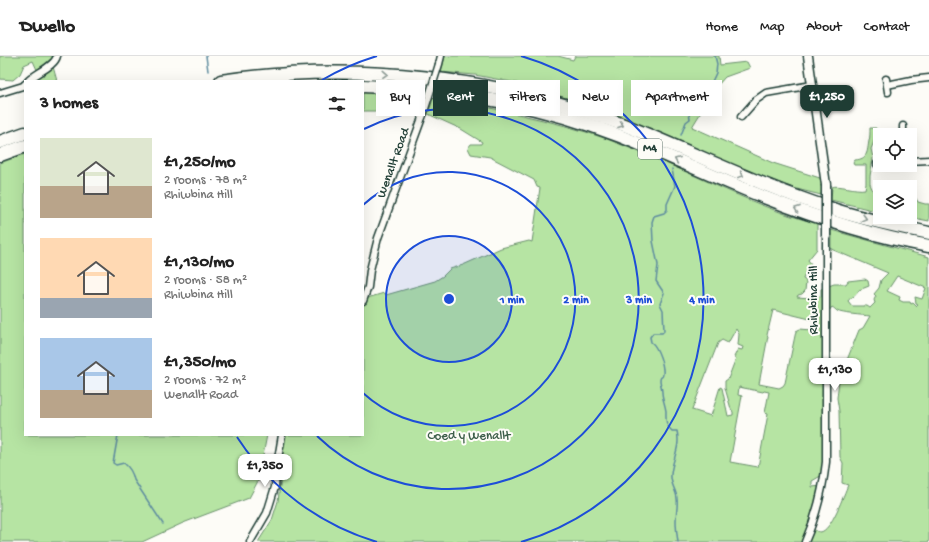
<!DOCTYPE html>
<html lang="en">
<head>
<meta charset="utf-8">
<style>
  :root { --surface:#fff; --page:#f2f2f2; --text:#222; --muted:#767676; --line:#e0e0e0; --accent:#1f3d34 }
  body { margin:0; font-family:"Gochi Hand",sans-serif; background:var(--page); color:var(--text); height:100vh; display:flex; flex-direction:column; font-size:15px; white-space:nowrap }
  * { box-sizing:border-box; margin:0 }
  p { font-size:13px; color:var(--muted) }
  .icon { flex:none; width:22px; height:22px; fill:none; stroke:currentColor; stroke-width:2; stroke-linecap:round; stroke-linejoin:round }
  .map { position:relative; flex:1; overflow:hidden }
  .sheet { position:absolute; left:24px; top:24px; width:340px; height:356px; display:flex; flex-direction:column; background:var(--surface); border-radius:0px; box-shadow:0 4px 16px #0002 }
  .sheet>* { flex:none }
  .banner { position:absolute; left:376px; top:24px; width:380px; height:36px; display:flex; gap:8px }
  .fabs { position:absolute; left:873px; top:72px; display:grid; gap:8px }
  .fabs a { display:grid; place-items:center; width:44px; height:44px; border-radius:0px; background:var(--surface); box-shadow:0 4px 16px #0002; font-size:20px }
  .price { position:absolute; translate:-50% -34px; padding:0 9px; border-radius:8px; background:#fff; color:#222; font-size:13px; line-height:26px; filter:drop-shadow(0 1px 2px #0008) }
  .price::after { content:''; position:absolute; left:50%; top:24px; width:12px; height:9px; margin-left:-6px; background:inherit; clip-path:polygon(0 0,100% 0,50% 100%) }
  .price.selected { background:var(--accent); color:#fff }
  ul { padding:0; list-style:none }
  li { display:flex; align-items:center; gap:12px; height:100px; padding:0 16px }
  li span { display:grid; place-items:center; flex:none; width:112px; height:80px; border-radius:0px; color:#555 }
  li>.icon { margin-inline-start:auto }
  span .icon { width:48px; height:48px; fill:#fffc; stroke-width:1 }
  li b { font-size:17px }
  h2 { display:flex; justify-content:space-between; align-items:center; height:48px; padding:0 16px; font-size:17px }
  .tag { padding:0 14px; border-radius:0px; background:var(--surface); box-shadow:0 4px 16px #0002; font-size:14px; line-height:36px }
  .tag.selected { background:var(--accent); color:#fff }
  header { display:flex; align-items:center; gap:24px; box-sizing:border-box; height:56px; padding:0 20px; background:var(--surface); border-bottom:1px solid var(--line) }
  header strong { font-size:19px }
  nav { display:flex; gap:22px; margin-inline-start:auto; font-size:14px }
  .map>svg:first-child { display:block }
  .green { fill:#b6e4a3; stroke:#6a906c; fill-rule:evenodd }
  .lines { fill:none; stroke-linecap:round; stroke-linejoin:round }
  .stream { stroke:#5e8c9f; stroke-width:1.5 }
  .minor-casing { stroke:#1f3d34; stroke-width:9 }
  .tertiary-casing { stroke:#1f3d34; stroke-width:11 }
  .motorway-casing { stroke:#1f3d34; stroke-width:15 }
  .minor { stroke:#fdfcf7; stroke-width:6 }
  .tertiary { stroke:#fdfcf7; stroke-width:8 }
  .motorway { stroke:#fdfcf7; stroke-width:12 }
  .minor-bridge-casing { stroke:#1f3d34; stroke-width:9; stroke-linecap:butt }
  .tertiary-bridge-casing { stroke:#1f3d34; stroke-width:11; stroke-linecap:butt }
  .minor-bridge { stroke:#fdfcf7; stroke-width:6 }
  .tertiary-bridge { stroke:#fdfcf7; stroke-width:8 }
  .oneway { stroke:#8e9c96 }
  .ring { fill:none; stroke:#1d4ed8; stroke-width:2 }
  .labels { text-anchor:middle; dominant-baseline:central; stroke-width:4; stroke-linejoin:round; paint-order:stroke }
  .shield { fill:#fdfcf7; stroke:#62766e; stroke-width:1 }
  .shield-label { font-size:12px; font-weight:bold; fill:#1f3d34 }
  .street-label { font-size:13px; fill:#1f3d34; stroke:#fdfcf7 }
  .park-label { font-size:13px; fill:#3d5e4a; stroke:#fdfcf7 }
  .centre { fill:#1d4ed8; stroke:#fdfcf7; stroke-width:2 }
  .ring-label { font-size:12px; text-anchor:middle; font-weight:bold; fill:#1d4ed8; stroke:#fdfcf7; stroke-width:4; stroke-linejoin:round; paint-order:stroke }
</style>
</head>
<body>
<header>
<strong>Dwello</strong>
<nav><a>Home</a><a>Map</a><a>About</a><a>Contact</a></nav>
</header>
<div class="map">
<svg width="929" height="486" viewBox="0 0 929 486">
  <rect width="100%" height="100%" fill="#fdfcf7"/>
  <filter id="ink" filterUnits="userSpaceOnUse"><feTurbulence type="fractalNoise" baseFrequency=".025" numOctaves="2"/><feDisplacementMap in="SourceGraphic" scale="8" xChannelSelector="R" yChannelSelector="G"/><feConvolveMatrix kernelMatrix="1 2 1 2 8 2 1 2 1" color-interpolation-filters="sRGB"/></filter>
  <g filter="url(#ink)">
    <g class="green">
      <polygon points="0,0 53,0 52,7 57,25 37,25 38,16 33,5 24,9 20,18 13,24 0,23"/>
      <polygon points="445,0 558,0 573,4 575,0 719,0 720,9 747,6 750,12 725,21 717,30 692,71 773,107 823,123 821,139 793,132 730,108 696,94 654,74 582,47 517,27 475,19 441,16"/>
      <polygon points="363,36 420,39 417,55 363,55"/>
      <path d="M434 40C492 53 551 63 607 83 643 97 678 112 713 128 747 143 781 159 817 167V193L808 204 812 209 806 215 803 223 806 225 805 235 802 238 798 239 797 241 810 242 817 239 821 241V233L834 228H846L848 225 865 223 868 225 869 230 859 234C855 242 850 241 848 245L852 250H867L870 252 875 247 874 244 876 240 874 238 879 232 881 224 888 217 831 193V174L929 201V486H258L272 464 278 445 282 414 279 396 282 379H363V245L364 243 384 237 386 239 435 225 443 220 450 213 463 209 501 192 529 185 532 186 540 132 537 131 534 124 490 101 471 98 468 92 471 88H481L482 86 461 73 428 58ZM897 220 926 232 922 243 915 241 916 247 918 248 916 250 913 247 911 248 910 246H903L899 244 900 241 887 235ZM832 251C834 252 836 254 837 255 842 258 863 259 870 260L863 272 859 274 839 324 837 342 839 355 840 401 843 407 842 427 848 429C844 438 831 476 820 476 817 476 814 473 811 472L822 430 812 431V425L824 418 829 255ZM773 254 814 264 812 274 800 273 796 275 785 327 783 330 779 332 759 328 768 280 767 279ZM736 273 739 278 738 289 743 291 742 294 738 293 734 301 736 302 728 323 725 325V332L731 353 733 356V359L728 360 722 332 720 331 711 360 692 354 718 287 722 284 728 287ZM739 331 763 336 764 335 769 336 765 357 768 358 758 411 730 406 742 340 738 339Z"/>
      <path d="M870 72H876L877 78 871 93 873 102 870 120V128L873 135 880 138V156L831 144 832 131C838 128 856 135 865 133L866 128V109H854L853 107 855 104C868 103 867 96 869 85 870 81 870 77 870 72Z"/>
      <polygon points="25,98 25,379 267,379 258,425 249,442 183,467 142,486 0,486 0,107"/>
      <polygon points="910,136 914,139 918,146 925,148 929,148 929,165 909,161 910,161"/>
    </g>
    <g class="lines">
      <g class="stream">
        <polyline points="206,0 208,15"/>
        <polyline points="681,79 686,66 690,63 688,53 690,49 695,48 699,41 704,39 709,32 716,17 717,8 715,0"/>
        <path d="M672 113 675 130 667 148V154L664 157 654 160 652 166 653 185 658 209 656 225 664 237 660 248 663 254 664 275 662 277H653L650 281 651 286C658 291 664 310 663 318 662 324 661 318 660 324 660 327 662 332 662 336 662 342 665 348 666 355 666 363 665 369 672 375H677C681 392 672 403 671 419 670 428 677 435 677 443 678 450 676 457 676 465 676 472 677 479 678 486"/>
        <path d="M118 379 113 407 116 409 124 407C130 412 133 418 134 424L163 468"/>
      </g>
      <g class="minor-casing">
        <g id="minor">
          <polyline points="439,8 441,0"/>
          <polyline points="886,23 888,36"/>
          <path d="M28 25C36 17 55 10 57 0"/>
          <polyline points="887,29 911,24 929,22"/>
          <polyline points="0,37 23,30 25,28"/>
          <polyline points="741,61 756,44 766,37 812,29"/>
          <polyline points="903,70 903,79"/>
          <polyline points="910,105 929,104"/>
          <polyline points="877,108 880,108"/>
          <polyline points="363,245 368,231 370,214 378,182 423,59"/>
          <polyline points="250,486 267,457 275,431 276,415 282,379"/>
          <path d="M805 486C816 461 823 433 826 406V180"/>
        </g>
      </g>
      <g class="tertiary-casing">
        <polyline id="tertiary" points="808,0 826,129"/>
      </g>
      <g class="motorway-casing">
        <g id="motorway">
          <path d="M221 25C354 5 498 21 624 69 692 96 758 129 829 152 861 163 896 170 929 177"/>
          <path d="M363 30C450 33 538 48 620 80 668 99 716 122 764 141 817 162 873 180 929 190"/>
          <polyline points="0,86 25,77"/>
          <polyline points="0,99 25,90"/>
        </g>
      </g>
      <use href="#minor" class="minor"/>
      <use href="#tertiary" class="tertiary"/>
      <use href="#motorway" class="motorway"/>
      <g class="minor-bridge-casing">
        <polyline id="minor-bridge" points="423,59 439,8"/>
      </g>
      <g class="tertiary-bridge-casing">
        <polyline id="tertiary-bridge" points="826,180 826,129"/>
      </g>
      <use href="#minor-bridge" class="minor-bridge"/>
      <use href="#tertiary-bridge" class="tertiary-bridge"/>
    </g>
    <defs><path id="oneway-chevron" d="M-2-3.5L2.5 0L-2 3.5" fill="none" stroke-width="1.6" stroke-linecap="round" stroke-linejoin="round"/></defs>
    <g class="oneway">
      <use href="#oneway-chevron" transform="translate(385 18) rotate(3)"/>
      <use href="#oneway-chevron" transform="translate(621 69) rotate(20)"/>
      <use href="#oneway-chevron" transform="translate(677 104) rotate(-157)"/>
      <use href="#oneway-chevron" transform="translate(741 119) rotate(23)"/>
      <use href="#oneway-chevron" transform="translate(797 153) rotate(-160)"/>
      <use href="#oneway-chevron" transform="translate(864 162) rotate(15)"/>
    </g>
  </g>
  <circle cx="449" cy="243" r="63" fill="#1d4ed8" fill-opacity=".12"/>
  <g class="ring">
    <circle cx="449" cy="243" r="63"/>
    <path d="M363 149A127 127 0 1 1 363 337"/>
    <path d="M364 73A190 190 0 1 1 317 380"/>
    <path d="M377 486A253 253 0 0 1 237 381M322 24A253 253 0 0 1 377 0M521 0A253 253 0 0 1 521 486"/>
  </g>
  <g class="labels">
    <rect class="shield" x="638" y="83" width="24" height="20" rx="3"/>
    <g class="shield-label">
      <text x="650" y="93">M4</text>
    </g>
    <g class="street-label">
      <text transform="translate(394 107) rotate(-70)">Wenallt Road</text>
      <text transform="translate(814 244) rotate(-90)">Rhiwbina Hill</text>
    </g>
    <g class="park-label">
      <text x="469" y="380">Coed y Wenallt</text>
    </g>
  </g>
  <circle cx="449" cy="243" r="6" class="centre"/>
  <g class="ring-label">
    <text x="512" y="247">1 min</text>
    <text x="576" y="247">2 min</text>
    <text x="639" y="247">3 min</text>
    <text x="702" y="247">4 min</text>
  </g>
</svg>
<div class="fabs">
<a><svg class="icon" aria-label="locate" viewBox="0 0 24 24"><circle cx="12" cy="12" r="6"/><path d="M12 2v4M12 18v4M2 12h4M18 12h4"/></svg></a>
<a><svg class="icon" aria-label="layers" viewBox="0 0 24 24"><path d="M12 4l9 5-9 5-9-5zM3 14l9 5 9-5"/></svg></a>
</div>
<b class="price selected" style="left:827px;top:63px">£1,250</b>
<b class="price" style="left:835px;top:336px">£1,130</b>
<b class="price" style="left:265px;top:432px">£1,350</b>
<div class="banner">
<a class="tag">Buy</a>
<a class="tag selected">Rent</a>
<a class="tag">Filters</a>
<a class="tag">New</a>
<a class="tag">Apartment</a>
</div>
<section class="sheet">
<h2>3 homes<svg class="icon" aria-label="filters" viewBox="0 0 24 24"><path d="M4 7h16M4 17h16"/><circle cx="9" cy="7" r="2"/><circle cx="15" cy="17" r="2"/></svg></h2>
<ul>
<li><span style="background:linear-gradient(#dfe7d0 60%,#b9a48a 0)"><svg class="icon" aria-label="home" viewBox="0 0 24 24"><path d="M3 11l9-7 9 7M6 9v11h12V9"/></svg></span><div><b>£1,250/mo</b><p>2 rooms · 78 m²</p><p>Rhiwbina Hill</p></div></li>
<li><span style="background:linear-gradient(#ffd9b3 75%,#9aa5b1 0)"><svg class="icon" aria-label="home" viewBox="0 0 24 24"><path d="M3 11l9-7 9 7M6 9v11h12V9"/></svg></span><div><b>£1,130/mo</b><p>2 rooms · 58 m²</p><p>Rhiwbina Hill</p></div></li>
<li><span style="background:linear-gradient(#a9c7e8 65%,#b9a48a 0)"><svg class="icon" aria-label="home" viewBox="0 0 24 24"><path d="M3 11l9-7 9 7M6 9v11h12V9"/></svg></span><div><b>£1,350/mo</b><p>2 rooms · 72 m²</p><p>Wenallt Road</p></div></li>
</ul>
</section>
</div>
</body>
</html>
